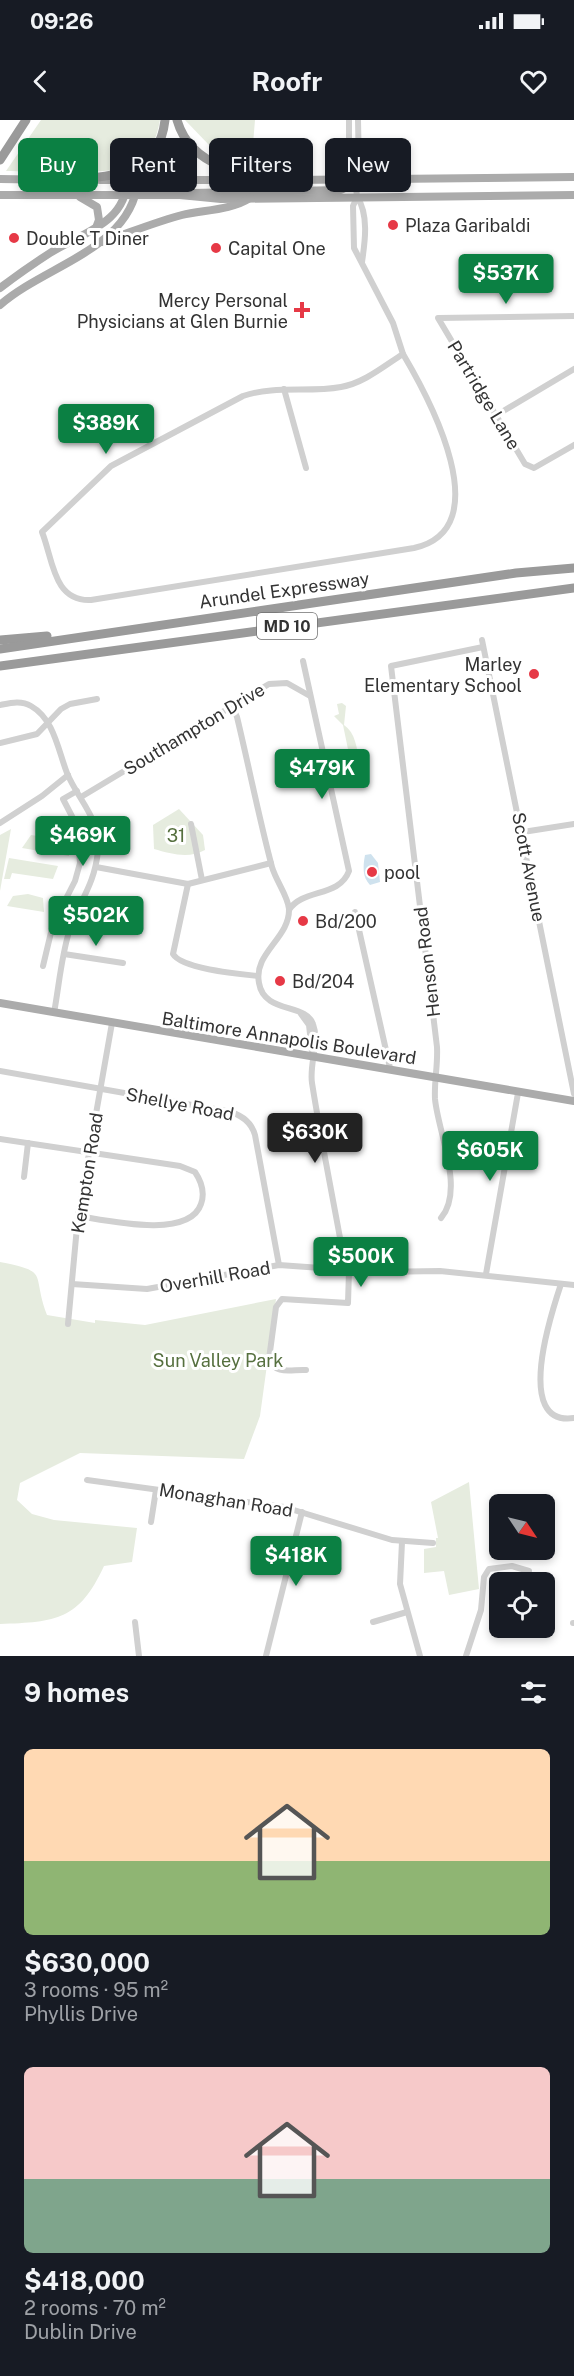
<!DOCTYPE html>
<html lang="en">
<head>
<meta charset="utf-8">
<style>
  :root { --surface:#171b24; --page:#20242c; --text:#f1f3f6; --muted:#9ea1a6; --accent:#0b8043 }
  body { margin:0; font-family:"Public Sans",sans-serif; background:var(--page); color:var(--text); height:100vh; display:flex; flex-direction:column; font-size:22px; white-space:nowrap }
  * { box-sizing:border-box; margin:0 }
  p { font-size:20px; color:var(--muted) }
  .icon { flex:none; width:33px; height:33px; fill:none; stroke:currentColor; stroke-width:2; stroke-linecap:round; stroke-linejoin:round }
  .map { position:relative; height:1536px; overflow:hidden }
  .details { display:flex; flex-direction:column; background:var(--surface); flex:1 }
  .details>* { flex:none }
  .hud { position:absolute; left:18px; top:18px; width:538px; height:54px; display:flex; gap:12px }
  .needle { width:39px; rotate:125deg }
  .fabs { position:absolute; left:489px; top:1374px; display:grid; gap:12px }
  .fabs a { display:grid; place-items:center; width:66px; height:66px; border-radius:9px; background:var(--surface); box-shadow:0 3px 9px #0003; font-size:30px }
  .price { position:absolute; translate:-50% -51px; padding:0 14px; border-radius:6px; background:var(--accent); color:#fff; font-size:20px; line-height:39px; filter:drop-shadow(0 2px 3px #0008) }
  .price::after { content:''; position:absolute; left:50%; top:36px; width:18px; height:14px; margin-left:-9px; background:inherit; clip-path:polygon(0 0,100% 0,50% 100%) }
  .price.selected { background:#222; color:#fff }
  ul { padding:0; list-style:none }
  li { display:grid; align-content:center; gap:12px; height:318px; padding:0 24px }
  li span { display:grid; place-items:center; height:186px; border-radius:9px; color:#555 }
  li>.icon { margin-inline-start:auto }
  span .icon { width:108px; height:108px; fill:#fffc; stroke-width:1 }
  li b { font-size:26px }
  h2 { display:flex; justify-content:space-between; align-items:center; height:72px; padding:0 24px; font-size:26px }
  .tag { padding:0 21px; border-radius:9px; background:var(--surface); box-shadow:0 3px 9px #0003; font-size:21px; line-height:54px }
  .tag.selected { background:var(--accent); color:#fff }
  .status { display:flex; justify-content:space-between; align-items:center; height:42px; padding:0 30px; background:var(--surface); direction:ltr }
  .status svg { height:16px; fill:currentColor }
  header { display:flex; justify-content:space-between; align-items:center; height:78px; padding:0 24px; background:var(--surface); font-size:27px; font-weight:700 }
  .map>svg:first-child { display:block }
  .green { fill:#e6ecdf }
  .water { fill:#cfe2ee }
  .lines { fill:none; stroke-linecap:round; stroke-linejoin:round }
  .minor { stroke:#d0d0d0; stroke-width:6 }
  .major { stroke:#ababab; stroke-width:8 }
  .highway { stroke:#9a9a9a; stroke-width:9 }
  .poi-dot { fill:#e63946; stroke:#fff; stroke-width:2 }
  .labels { text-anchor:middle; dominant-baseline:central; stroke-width:6; stroke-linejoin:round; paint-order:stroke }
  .shield { fill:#fff; stroke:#707070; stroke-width:1.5 }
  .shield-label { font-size:16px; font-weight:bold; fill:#333 }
  .poi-label { font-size:18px; fill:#333; stroke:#fff; text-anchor:start }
  .street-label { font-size:18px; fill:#333; stroke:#fff }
  .park-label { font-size:18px; fill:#56703f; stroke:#fff }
</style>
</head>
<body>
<div class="status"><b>09:26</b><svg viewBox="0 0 49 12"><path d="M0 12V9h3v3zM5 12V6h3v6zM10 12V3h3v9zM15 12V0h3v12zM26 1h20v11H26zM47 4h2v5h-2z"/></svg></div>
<header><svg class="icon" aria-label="back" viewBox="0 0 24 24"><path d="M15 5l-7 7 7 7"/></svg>Roofr<svg class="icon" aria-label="heart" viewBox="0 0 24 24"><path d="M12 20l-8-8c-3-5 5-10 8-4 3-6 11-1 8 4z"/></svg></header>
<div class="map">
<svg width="574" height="1536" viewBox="0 0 574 1536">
  <rect width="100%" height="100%" fill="#fff"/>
  <g class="green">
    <path d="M41 0H160C157 17 151 33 136 43 115 57 33 51 6 51Z"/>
    <polygon points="185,0 255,0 253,24 242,29 235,42 210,26"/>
    <path d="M342 583 346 586 344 605C359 615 359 642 359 659L355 663 343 605 334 596 339 594 337 584Z"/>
    <path d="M179 689 203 715 205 730C189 739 171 734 154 729L153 705Z"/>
    <polygon points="65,704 70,725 69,736 22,728 31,715 44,717"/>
    <polygon points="11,709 0,771 0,715"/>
    <polygon points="9,738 58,746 53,759 12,753 10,759 4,759"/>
    <polygon points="28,774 43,778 44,792 7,786 13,776"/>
    <path d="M0 1142C51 1152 31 1153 47 1195L95 1203V1200L145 1205 276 1179 260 1296 244 1339 80 1333 20 1363 17 1380 32 1394 54 1400 137 1408 132 1442 104 1446C79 1500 57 1502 0 1504Z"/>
    <polygon points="469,1362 479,1469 449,1475 444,1451 424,1453 424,1429 436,1427 436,1418 438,1418 431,1382"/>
  </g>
  <path class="water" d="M371 734 378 743 380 762 370 765C362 757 363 746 365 735Z"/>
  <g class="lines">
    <g class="minor">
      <polyline points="349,0 349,50 355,57"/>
      <polyline points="358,0 359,50 355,57 357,77 353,86 354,128 393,203 403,234"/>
      <path d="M357 77C369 94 365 122 362 142"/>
      <polyline points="574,196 438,198 525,344 534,348 574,325"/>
      <path d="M403 234C429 278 500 409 414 428L91 480C53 482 53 439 42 412L111 346 243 276C275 265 309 273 341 267 364 263 384 246 403 234Z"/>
      <polyline points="284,269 306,348"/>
      <polyline points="495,296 574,249"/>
      <polyline points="482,520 574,974"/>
      <path d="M0 585C10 583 21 580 31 586 54 599 58 630 67 653 78 680 101 699 98 731 94 768 78 782 69 812 61 838 59 866 54 893"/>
      <path d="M232 586 237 597C249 647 259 698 272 747 276 761 288 776 289 789 290 818 253 833 259 863 264 894 306 883 313 904 320 922 309 944 312 963 322 1026 335 1088 346 1151"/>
      <polyline points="0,623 37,614 61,589 70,584 97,579"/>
      <polyline points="81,677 269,564 287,563 310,576"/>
      <polyline points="0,703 42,676 68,655"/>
      <polyline points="191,704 202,760"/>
      <polyline points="523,712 574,704"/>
      <polyline points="96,747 188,764 271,743"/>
      <path d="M188 764 173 834C182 849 239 854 258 856"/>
      <polyline points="62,785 78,793"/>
      <path d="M289 790C303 768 339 778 349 751L303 541"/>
      <polyline points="355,792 390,948"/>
      <polyline points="64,834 123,843"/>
      <polyline points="43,846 53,804 75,761 80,743 77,706 63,679 77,671"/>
      <polyline points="301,894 309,905 312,932"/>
      <path d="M0 951 226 991C240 994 251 1001 255 1015L279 1145"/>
      <path d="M0 1019 180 1046 195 1052C201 1061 205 1073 201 1084 189 1120 105 1100 78 1096"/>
      <polyline points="24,1057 28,1023"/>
      <path d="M441 1098C465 1070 438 1012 435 979 434 962 438 945 437 927L391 546 483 527"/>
      <polyline points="486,1154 518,973"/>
      <polyline points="72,1164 147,1169 279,1145 377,1152 440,1151 574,1165"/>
      <path d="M561 1164C552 1191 513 1307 574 1298"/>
      <polyline points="68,1204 78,1096 112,903"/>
      <path d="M306 1250C292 1249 276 1256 269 1239L276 1187 282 1179 348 1183 349 1151"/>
      <polyline points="87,1360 284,1387 392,1420 433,1423"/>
      <polyline points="151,1402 156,1370"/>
      <polyline points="402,1422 400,1464 420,1536"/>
      <polyline points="135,1502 139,1536"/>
      <polyline points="373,1502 407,1492"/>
      <polyline points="573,1503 574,1503"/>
      <polyline points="266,1536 302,1392"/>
      <polyline points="466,1536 481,1490 484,1457 489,1449 512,1446 529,1451"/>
    </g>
    <g class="major">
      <polyline points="0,59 61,60"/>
      <polyline points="100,60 271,60"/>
      <polyline points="292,60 574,57"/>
      <polyline points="191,73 341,70 347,67 355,57"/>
      <polyline points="0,75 180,75 221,79 574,75"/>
      <polyline points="80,77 97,87 99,100 96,108"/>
      <path d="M102 122C129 113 155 102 182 95 203 90 232 90 250 78"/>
      <path d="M0 168C16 156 33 144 50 133 81 113 126 104 127 60"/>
      <path d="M0 185C45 145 132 129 138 60"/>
      <polyline points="0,883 574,981"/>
    </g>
    <g class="highway">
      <path d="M177 0C192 52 251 55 296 60"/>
      <polyline points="0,40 26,0"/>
      <path d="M57 60C104 56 158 61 165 0"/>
      <polyline points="0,520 47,516"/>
      <polyline points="0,529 516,453 574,448"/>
      <polyline points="0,546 574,468"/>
    </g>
  </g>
  <g class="poi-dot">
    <circle cx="393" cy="105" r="6"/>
    <circle cx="14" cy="118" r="6"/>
    <circle cx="216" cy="128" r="6"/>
    <path d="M299 181h6v6h6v6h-6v6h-6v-6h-6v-6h6z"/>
    <circle cx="534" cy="554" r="6"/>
    <circle cx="372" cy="752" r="6"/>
    <circle cx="303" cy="801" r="6"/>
    <circle cx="280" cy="861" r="6"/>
  </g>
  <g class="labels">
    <rect class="shield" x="257" y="493" width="60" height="26" rx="4.5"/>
    <g class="shield-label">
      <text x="287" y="506">MD 10</text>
    </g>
    <g class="poi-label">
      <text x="405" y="105">Plaza Garibaldi</text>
      <text x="26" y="118">Double T Diner</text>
      <text x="228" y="128">Capital One</text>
      <text x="288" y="180" text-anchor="end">Mercy Personal<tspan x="288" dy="21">Physicians at Glen Burnie</tspan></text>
      <text x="522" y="544" text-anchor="end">Marley<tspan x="522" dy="21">Elementary School</tspan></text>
      <text x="384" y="752">pool</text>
      <text x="315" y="801">Bd/200</text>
      <text x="292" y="861">Bd/204</text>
    </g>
    <g class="street-label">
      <text transform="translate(484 275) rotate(59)">Partridge Lane</text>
      <text transform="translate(284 470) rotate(-8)">Arundel Expressway</text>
      <text transform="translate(194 609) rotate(-31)">Southampton Drive</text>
      <text transform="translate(529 747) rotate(79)">Scott Avenue</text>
      <text transform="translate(427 842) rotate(-97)">Henson Road</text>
      <text transform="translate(289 918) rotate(9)">Baltimore Annapolis Boulevard</text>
      <text transform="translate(180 984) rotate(11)">Shellye Road</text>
      <text transform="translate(87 1053) rotate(-81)">Kempton Road</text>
      <text transform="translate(215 1157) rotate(-10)">Overhill Road</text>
      <text transform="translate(226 1380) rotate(9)">Monaghan Road</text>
    </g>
    <g class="park-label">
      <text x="176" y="715">31</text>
      <text x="218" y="1240">Sun Valley Park</text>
    </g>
  </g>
</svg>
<div class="fabs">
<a><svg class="needle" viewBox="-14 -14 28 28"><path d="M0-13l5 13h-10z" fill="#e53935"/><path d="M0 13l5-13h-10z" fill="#9ea1a6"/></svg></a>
<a><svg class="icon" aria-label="locate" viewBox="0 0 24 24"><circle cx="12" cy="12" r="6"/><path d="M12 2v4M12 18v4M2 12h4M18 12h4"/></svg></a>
</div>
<b class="price" style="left:506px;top:185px">$537K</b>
<b class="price" style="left:106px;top:335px">$389K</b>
<b class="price" style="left:322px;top:680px">$479K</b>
<b class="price" style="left:83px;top:747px">$469K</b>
<b class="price" style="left:96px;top:827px">$502K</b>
<b class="price selected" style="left:315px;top:1044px">$630K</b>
<b class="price" style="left:490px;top:1062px">$605K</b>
<b class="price" style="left:361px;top:1168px">$500K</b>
<b class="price" style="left:296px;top:1467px">$418K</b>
<div class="hud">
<a class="tag selected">Buy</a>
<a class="tag">Rent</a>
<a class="tag">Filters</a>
<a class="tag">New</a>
</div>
</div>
<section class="details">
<h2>9 homes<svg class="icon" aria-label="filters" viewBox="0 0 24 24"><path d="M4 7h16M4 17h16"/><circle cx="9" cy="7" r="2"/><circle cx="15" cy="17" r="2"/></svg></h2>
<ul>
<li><span style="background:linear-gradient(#ffd9b3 60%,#8fb573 0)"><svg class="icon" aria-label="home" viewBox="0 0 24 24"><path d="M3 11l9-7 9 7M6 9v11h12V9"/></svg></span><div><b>$630,000</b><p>3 rooms · 95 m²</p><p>Phyllis Drive</p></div></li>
<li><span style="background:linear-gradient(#f6c9c9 60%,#7fa58c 0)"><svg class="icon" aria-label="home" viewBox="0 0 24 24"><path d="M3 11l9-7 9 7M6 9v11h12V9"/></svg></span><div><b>$418,000</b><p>2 rooms · 70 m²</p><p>Dublin Drive</p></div></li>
</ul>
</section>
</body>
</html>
